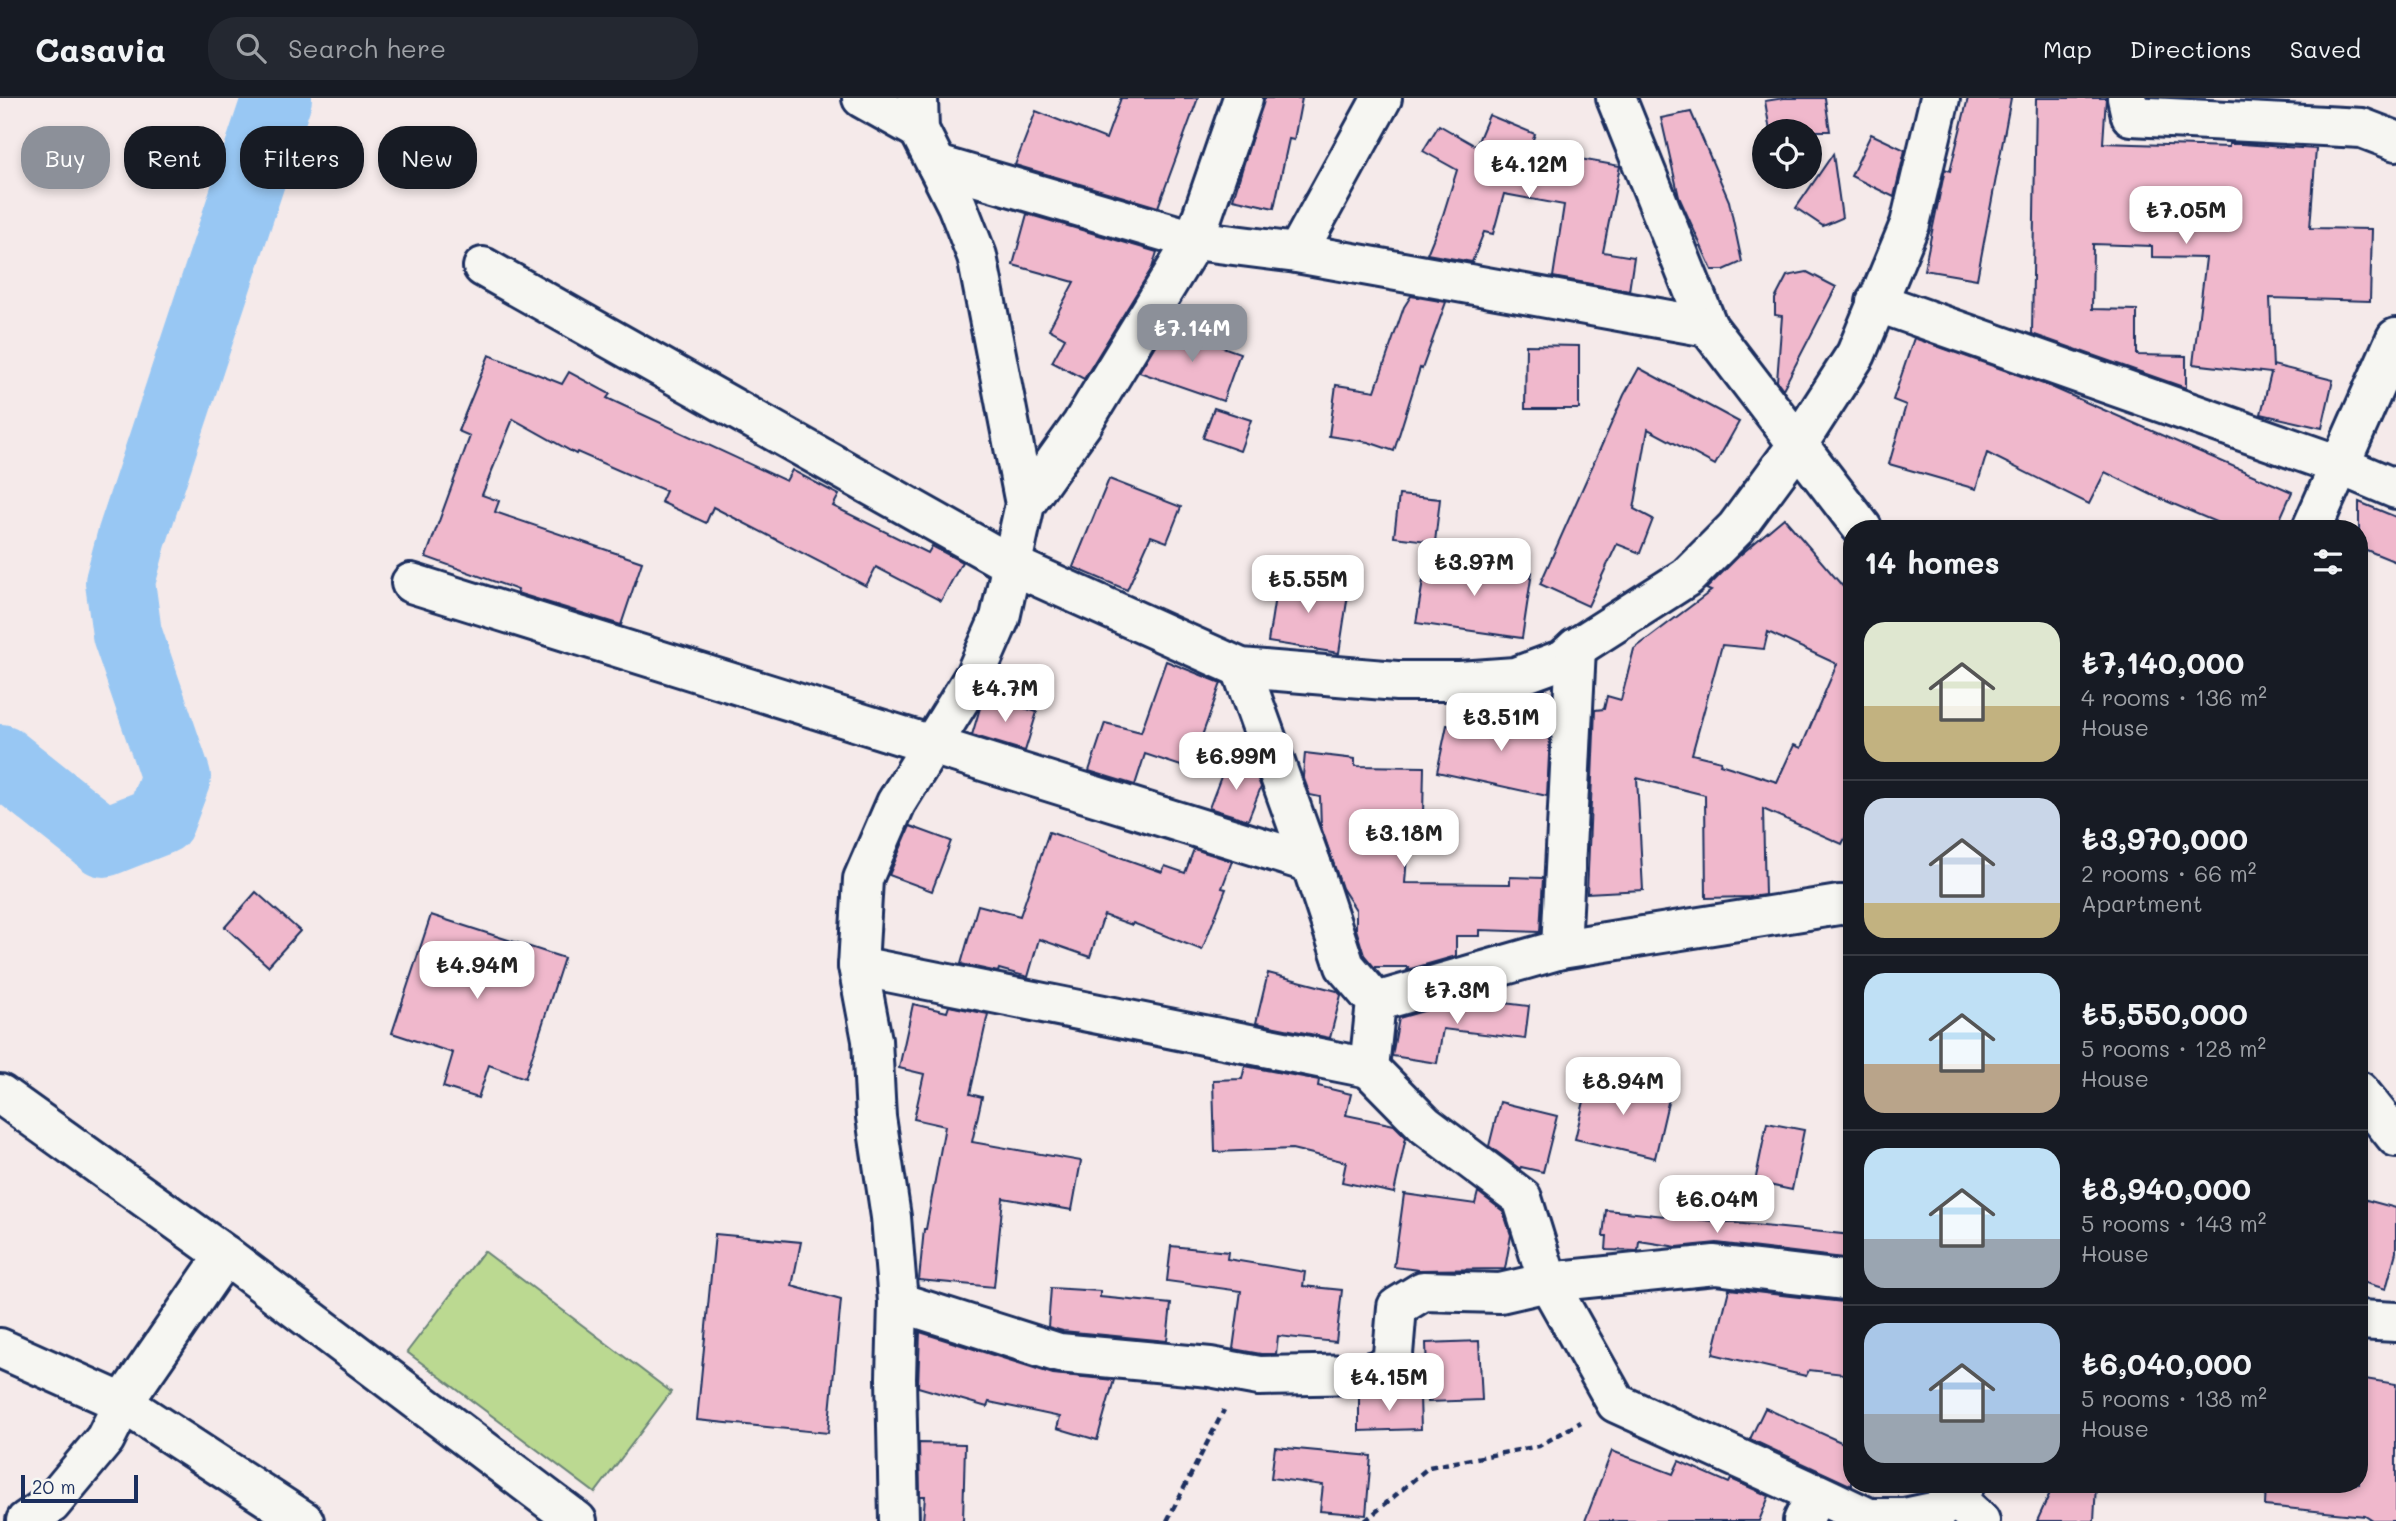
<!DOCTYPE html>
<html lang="en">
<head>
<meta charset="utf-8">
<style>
  :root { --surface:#171b24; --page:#242831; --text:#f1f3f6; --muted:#9ea1a6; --line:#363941; --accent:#8c9099 }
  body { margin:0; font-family:Mali,sans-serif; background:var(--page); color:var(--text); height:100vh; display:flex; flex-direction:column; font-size:26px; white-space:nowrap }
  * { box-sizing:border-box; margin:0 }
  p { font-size:23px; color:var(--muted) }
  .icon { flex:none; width:38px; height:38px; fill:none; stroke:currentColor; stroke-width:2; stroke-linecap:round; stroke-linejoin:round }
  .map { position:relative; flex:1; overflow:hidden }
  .drawer { position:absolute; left:1843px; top:422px; width:525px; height:973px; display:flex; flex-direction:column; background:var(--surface); border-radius:28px; box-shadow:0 4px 10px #0003 }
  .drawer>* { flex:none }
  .guide { position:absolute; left:21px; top:28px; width:665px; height:63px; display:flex; gap:14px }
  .buttons { position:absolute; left:1752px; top:21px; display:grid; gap:14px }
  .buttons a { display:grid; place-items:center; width:70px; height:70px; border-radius:50%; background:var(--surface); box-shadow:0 4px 10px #0003; font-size:35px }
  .scale { position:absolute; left:21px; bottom:18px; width:117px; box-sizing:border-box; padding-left:7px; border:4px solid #1b2f5e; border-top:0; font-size:19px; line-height:24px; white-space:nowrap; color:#1b2f5e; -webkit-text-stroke:5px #f6f6f2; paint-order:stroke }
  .price { position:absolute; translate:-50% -60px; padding:0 16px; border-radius:14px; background:#fff; color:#222; font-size:23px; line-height:46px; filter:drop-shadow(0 2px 4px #0008) }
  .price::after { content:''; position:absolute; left:50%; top:42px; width:21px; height:16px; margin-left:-10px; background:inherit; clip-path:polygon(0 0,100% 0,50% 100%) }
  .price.on { background:var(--accent); color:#fff }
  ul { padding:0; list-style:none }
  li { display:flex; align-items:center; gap:21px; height:175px; padding:0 21px }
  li+li { border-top:2px solid var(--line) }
  li span { display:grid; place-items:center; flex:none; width:196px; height:140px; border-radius:21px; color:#555 }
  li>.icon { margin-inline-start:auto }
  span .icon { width:84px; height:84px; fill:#fffc; stroke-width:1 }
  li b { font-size:30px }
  h2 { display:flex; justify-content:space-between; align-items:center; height:84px; padding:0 21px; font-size:30px }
  .tag { padding:0 24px; border-radius:28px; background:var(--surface); box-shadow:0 4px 10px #0003; font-size:24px; line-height:63px }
  .tag.on { background:var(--accent); color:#fff }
  header { display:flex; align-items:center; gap:42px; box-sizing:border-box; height:98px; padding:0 35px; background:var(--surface); border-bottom:2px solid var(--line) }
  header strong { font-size:33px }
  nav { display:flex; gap:38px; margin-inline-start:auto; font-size:24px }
  .search { width:490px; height:63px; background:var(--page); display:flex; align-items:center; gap:18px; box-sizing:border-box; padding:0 24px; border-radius:28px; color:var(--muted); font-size:26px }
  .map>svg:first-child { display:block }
  .pitch { fill:#bbd991; stroke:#6b8478; stroke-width:2 }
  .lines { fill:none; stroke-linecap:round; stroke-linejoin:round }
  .river { stroke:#98c7f3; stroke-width:70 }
  .building { fill:#f0b8cc; stroke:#1b2f5e; stroke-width:2; fill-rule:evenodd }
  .minor-casing { stroke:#1b2f5e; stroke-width:44 }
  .tertiary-casing { stroke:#1b2f5e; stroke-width:44 }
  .path { stroke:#1b2f5e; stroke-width:4.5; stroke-dasharray:7 5; stroke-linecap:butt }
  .minor { stroke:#f6f6f2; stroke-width:38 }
  .tertiary { stroke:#f6f6f2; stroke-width:38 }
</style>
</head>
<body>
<header>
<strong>Casavia</strong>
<div class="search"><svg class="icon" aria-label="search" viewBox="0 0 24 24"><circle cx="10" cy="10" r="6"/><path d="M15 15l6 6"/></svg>Search here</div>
<nav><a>Map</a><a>Directions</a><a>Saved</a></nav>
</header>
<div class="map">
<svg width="2396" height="1423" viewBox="0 0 2396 1423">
  <rect width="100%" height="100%" fill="#f5eaea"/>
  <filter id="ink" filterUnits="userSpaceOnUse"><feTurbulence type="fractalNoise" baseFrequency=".0143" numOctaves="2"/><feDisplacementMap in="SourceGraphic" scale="14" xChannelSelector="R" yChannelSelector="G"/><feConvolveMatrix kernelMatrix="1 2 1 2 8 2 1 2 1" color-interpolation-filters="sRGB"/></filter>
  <g filter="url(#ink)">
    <polygon class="pitch" points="484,1153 671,1294 595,1395 407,1254"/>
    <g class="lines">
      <polyline class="river" points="0,661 104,744 160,722 176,679 127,536 120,484 132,439 277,0"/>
    </g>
    <g class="building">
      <polygon points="1121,0 1198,0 1158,109 1015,67 1036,13 1106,41"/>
      <polygon points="1264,0 1302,0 1294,42 1289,41 1274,110 1233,101"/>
      <polygon points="1784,0 1825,0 1830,33 1770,33 1765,3"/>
      <polygon points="1968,0 2011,0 1977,181 1924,172 1945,71 1950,73"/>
      <polygon points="2036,0 2106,0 2103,45 2229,49 2229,46 2242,46 2316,51 2310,130 2372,131 2370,203 2270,200 2273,270 2273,267 2333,282 2322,330 2261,316 2271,275 2193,266 2206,160 2152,159 2152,148 2093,146 2092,211 2137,212 2137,257 2186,258 2186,290 2032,236"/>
      <polygon points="1691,14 1729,103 1742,164 1724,172 1712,172 1679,99 1661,20"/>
      <polygon points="1489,17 1535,36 1529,52 1620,68 1603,154 1634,159 1629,193 1553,179 1564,107 1504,96 1493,136 1484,134 1472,164 1427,156 1443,117 1457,72 1423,53 1439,27 1476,48"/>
      <polygon points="1871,36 1905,52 1894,99 1851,78"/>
      <polygon points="1833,56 1842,120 1823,128 1796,110"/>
      <polygon points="1027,116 1157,154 1152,170 1084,281 1052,264 1065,240 1049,231 1074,184 1013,167"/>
      <polygon points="1807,174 1836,189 1783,291 1777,283 1782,218 1775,217 1775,201 1787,178"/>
      <polygon points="1411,198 1446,204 1422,271 1420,270 1394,353 1368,344 1329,338 1336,287 1375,293 1404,209"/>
      <polygon points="1166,229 1240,255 1223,303 1139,274"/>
      <polygon points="1914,240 2049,288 2292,394 2276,430 2230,430 2152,397 2105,374 2089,406 1987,355 1976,391 1889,366 1906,307 1893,302"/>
      <polygon points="1526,247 1579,248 1579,311 1525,311"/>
      <polygon points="489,257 562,286 569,274 610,296 607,300 786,383 792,372 839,397 833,408 928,455 932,448 962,464 941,503 876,469 866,488 713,409 706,425 661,404 666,393 577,354 576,356 513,321 482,397 499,403 495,414 642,464 621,527 517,495 518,492 426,459 470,338 458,333"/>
      <polygon points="1639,270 1739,324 1715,367 1648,331 1634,411 1653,421 1640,455 1617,446 1588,508 1540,486 1624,297"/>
      <polygon points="1214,310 1251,322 1240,353 1203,340"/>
      <polygon points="1109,381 1181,409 1167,444 1151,438 1127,492 1073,469"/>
      <polygon points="1399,397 1440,401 1435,444 1394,439"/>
      <polygon points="2359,404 2396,419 2396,464 2359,449"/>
      <path d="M1784 420 1852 499V727L1842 746 1763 711 1765 797 1749 799 1706 800 1705 697 1637 680 1643 792 1587 795 1595 612 1604 611 1607 598 1621 602 1634 551 1711 493 1706 491 1739 458ZM1768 534 1837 566 1801 650 1794 647 1777 684 1720 666 1721 663 1692 656 1722 547 1764 551Z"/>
      <polygon points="1427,459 1532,474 1522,540 1416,525"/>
      <polygon points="1278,479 1349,490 1339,555 1268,544"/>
      <polygon points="1166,563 1221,585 1190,671 1145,656 1135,687 1089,673 1105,625 1141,634"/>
      <polygon points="987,599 1037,614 1025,653 972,637 980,610"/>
      <polygon points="1548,616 1551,616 1547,698 1437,674 1447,627 1474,632 1476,622 1538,617 1533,627"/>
      <polygon points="1305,655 1355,661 1355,668 1424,669 1423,717 1410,717 1405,785 1510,786 1510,779 1543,780 1540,834 1480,832 1480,838 1456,838 1456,858 1407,872 1408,869 1374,869 1364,857 1356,831 1356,812 1342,790 1321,729 1320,699 1310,697 1303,678"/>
      <polygon points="1227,663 1255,674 1261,689 1248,722 1209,710"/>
      <polygon points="910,728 951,743 932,793 889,777"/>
      <polygon points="1049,734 1162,774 1165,768 1185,775 1194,751 1232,763 1222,790 1226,791 1202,852 1133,825 1132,827 1104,817 1090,859 1039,841 1028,879 999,871 998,874 961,866 978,807 1020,818"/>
      <polygon points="256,794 300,833 268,868 225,829"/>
      <polygon points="431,817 564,860 525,980 489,967 478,1000 443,989 453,955 392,935"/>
      <polygon points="1268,875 1337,893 1341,897 1330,940 1256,925"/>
      <polygon points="1472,899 1480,900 1480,902 1529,908 1525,941 1443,931 1437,965 1392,958 1399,920"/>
      <polygon points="913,906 947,914 949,908 988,916 970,996 982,999 972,1044 1081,1063 1072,1112 1003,1100 994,1189 919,1182 924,1131 926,1131 945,1028 914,1021 924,976 899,970"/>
      <polygon points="1245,968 1319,982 1318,988 1351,996 1346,1017 1394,1027 1406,1039 1394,1095 1342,1084 1346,1064 1292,1051 1215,1054 1213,982 1242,981"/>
      <polygon points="1590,978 1670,996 1655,1060 1575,1041"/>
      <polygon points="1500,1004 1557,1018 1543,1074 1521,1069 1520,1071 1489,1048"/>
      <polygon points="1767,1025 1804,1032 1792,1092 1755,1084"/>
      <polygon points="1478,1094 1503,1113 1511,1137 1505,1171 1419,1172 1394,1169 1404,1096 1475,1106"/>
      <polygon points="2359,1100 2396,1110 2396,1154 2386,1191 2359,1183"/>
      <polygon points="1606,1112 1852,1137 1852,1161 1717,1145 1677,1149 1639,1143 1638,1153 1606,1152 1607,1138 1603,1138"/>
      <polygon points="715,1136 801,1144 792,1188 841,1202 828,1335 697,1322"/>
      <polygon points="1171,1148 1228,1154 1227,1161 1305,1174 1303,1188 1342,1192 1336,1244 1278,1238 1276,1256 1261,1256 1233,1251 1241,1193 1167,1183"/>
      <polygon points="1051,1190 1100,1193 1100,1199 1171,1206 1167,1243 1063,1233 1048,1229"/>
      <polygon points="1729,1191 1852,1205 1852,1277 1809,1272 1806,1278 1713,1256"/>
      <polygon points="920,1234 1053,1276 1114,1282 1097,1342 1057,1330 1060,1319 989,1304 987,1309 918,1289"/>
      <polygon points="1479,1243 1482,1302 1428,1304 1426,1245"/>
      <polygon points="2359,1280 2396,1286 2396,1423 2373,1423 2365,1418 2265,1408 2266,1386 2359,1386"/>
      <polygon points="1373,1296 1420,1298 1421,1331 1359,1333 1359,1298"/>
      <polygon points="1765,1310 1852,1349 1852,1388 1750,1341"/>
      <polygon points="919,1345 965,1346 963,1423 923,1423 925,1398 920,1398"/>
      <polygon points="1275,1349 1371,1358 1366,1417 1320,1413 1323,1387 1271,1380"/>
      <polygon points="1612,1353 1673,1376 1679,1363 1729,1385 1731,1381 1769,1398 1759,1423 1585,1423"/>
      <polygon points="2054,1386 2096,1386 2094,1423 2037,1423"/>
    </g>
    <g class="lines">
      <g class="minor-casing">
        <g id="minor">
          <polyline points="862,0 919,32"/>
          <polyline points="1616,0 1708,229 1862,430"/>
          <polyline points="2127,0 2131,18 2362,30 2396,43"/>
          <polyline points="937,67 1194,142 1297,155 1708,229"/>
          <polyline points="1297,155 1382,0"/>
          <polyline points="483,169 1012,467 1241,570 1397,583 1460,583 1515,579 1564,561 1576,550 1687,479 1736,430 1798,346 1856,256 1910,126 1940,0"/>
          <polyline points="1876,204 2339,367 2396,391"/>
          <polyline points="1025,406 1082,326 1194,142 1243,0"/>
          <polyline points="2312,430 2396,240"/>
          <polyline points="411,485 1311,765"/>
          <polyline points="1241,570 1311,765 1345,868 1376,904 1369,970 1425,1027 1522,1100 1548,1184 1616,1305 1806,1391"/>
          <polyline points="1561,851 1576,550"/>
          <polyline points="858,868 1369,970"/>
          <polyline points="1376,904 1561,851 1839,807 1852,807"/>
          <polyline points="2359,993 2396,1039"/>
          <polyline points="0,996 225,1157 577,1423"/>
          <polyline points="898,1204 1059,1255 1210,1269 1259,1278 1364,1276 1392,1268 1397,1209 1423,1193 1500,1195 1548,1184 1715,1167 1852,1183"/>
          <polyline points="0,1250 123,1305 304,1423"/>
          <polyline points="1955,1400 1980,1423"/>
          <polyline points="26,1423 51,1406 105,1341 123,1305 225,1157"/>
          <polyline points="899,1423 896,1280 898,1204 891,1119 876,1019 872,942 858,868 863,781 896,705 975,577 1000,520 1025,406 977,158 957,107 919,32 918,0"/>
        </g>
      </g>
      <g class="tertiary-casing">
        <g id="tertiary">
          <polyline points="2359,1222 2396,1224"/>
          <polyline points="1803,1423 1816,1395 1869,1420 1904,1420 1937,1413 1955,1400 1965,1386"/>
        </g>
      </g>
      <g class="path">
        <polyline points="1167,1423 1224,1312"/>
        <polyline points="1365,1423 1429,1369 1539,1348 1581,1324"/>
      </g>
      <use href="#minor" class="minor"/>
      <use href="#tertiary" class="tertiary"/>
    </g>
  </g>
</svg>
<div class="buttons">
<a><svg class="icon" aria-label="locate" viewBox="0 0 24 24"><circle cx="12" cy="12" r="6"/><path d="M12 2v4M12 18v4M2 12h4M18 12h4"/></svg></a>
</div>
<div class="scale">20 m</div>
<b class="price" style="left:1529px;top:102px">₺4.12M</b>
<b class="price" style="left:2186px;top:148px">₺7.05M</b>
<b class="price on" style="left:1192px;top:266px">₺7.14M</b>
<b class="price" style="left:1474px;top:500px">₺3.97M</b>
<b class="price" style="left:1308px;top:517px">₺5.55M</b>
<b class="price" style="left:1005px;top:626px">₺4.7M</b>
<b class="price" style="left:1501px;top:655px">₺3.51M</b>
<b class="price" style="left:1236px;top:694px">₺6.99M</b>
<b class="price" style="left:1404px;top:771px">₺3.18M</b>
<b class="price" style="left:477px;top:903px">₺4.94M</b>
<b class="price" style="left:1457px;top:928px">₺7.3M</b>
<b class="price" style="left:1623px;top:1019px">₺8.94M</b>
<b class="price" style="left:1717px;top:1137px">₺6.04M</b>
<b class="price" style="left:1389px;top:1315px">₺4.15M</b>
<div class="guide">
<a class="tag on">Buy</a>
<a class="tag">Rent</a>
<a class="tag">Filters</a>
<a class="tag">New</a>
</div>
<section class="drawer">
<h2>14 homes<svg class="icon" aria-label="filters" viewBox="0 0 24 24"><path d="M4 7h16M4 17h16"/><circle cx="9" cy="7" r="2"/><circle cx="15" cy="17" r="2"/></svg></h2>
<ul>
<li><span style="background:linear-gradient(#dfe7d0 60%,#c2b280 0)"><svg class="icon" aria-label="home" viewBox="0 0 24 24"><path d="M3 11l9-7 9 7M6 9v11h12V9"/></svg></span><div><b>₺7,140,000</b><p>4 rooms · 136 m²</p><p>House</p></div></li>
<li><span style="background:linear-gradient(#c9d6e8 75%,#c2b280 0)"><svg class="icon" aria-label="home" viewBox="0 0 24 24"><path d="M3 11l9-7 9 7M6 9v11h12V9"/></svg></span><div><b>₺3,970,000</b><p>2 rooms · 66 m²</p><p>Apartment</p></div></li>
<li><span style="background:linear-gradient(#bfe0f5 65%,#b9a48a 0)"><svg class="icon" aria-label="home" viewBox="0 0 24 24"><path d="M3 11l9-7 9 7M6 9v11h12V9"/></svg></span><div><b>₺5,550,000</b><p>5 rooms · 128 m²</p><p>House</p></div></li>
<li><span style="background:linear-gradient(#bfe0f5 65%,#9aa5b1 0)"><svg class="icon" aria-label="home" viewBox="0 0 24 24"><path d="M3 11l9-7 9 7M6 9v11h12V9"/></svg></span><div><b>₺8,940,000</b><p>5 rooms · 143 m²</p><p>House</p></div></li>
<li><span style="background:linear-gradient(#a9c7e8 65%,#9aa5b1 0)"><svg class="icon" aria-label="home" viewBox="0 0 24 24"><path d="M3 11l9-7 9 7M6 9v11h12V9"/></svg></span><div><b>₺6,040,000</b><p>5 rooms · 138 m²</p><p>House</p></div></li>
</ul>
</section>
</div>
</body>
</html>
